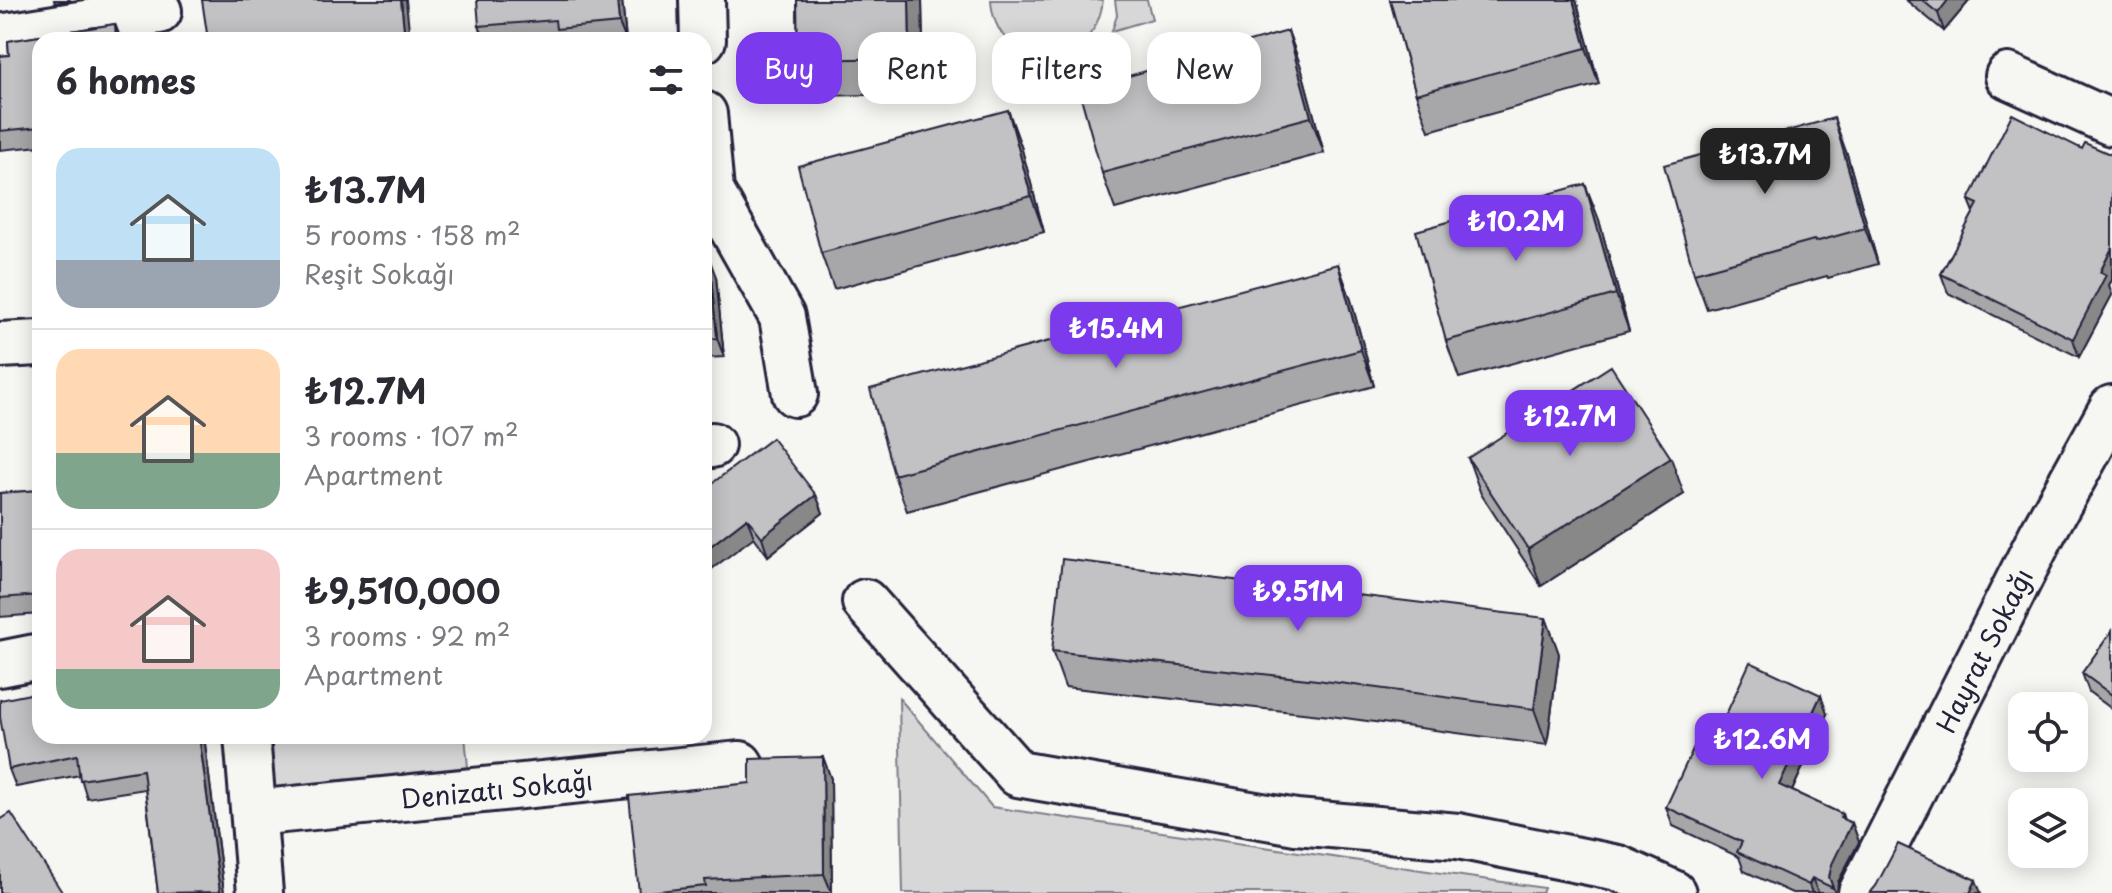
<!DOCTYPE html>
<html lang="en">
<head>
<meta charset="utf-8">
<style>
  :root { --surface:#fff; --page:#f2f2f3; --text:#2b2b33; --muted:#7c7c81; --line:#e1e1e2; --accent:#7c3aed }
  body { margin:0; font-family:"Playpen Sans",sans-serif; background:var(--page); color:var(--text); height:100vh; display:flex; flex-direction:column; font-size:30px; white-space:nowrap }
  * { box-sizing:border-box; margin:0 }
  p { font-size:26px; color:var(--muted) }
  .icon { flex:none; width:44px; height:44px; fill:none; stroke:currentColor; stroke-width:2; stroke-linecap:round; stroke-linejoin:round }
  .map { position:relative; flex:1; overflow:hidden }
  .panel { position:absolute; left:32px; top:32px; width:680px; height:712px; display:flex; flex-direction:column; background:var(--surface); border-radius:24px; box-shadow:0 4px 20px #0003 }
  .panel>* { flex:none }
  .top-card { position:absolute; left:736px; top:32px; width:760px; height:72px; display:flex; gap:16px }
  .buttons { position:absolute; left:2008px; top:692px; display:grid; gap:16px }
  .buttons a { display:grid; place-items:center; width:80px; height:80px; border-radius:16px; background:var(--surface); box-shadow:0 4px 20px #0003; font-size:40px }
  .price { position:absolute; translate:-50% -68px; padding:0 18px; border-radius:16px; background:var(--accent); color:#fff; font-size:26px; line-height:52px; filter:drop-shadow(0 2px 4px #0008) }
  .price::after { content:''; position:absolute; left:50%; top:48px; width:24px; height:18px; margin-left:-12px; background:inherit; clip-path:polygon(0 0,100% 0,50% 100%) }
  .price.on { background:#222; color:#fff }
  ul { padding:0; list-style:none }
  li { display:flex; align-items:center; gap:24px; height:200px; padding:0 24px }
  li+li { border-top:2px solid var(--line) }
  li span { display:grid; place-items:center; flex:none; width:224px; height:160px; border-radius:24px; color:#555 }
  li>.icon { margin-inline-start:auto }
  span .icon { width:96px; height:96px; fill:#fffc; stroke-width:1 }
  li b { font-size:34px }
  h2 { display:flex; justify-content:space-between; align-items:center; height:96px; padding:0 24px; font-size:34px }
  .chip { padding:0 28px; border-radius:24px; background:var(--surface); box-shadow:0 4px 20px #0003; font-size:28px; line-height:72px }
  .chip.on { background:var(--accent); color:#fff }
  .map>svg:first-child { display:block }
  .green { fill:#d7d7d7; stroke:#7c7c89; stroke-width:2 }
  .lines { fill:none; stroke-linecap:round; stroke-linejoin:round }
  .minor-casing { stroke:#22223b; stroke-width:50 }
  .minor { stroke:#f6f6f2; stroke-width:44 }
  .wall { fill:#a7a7a9; stroke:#22223b; stroke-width:2 }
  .shaded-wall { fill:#888889; stroke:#22223b; stroke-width:2 }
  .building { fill:#c2c2c4; stroke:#22223b; stroke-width:2 }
  .labels { text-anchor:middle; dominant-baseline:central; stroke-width:6; stroke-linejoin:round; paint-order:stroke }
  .street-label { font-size:26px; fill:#22223b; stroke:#f6f6f2 }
</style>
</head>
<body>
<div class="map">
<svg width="2112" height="893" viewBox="0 0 2112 893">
  <rect width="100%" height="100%" fill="#f6f6f2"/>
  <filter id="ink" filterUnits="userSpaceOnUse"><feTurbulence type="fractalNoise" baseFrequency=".0125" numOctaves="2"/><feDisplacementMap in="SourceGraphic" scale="16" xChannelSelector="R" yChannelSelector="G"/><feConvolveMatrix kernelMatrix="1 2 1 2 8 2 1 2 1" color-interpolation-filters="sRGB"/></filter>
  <g filter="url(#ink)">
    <g class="green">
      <path d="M991 0H1103C1094 76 995 73 991 0Z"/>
      <polygon points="1115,0 1147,0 1152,19 1112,31 1117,15"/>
      <polygon points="899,698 992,807 1544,888 1542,893 903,893"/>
      <polygon points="267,736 465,736 468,767 272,787"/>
    </g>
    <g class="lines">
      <g class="minor-casing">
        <g id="minor">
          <polyline points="702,0 703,40"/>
          <polyline points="0,37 159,11"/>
          <polyline points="2008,76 2112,123"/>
          <polyline points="704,114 711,191 782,317 795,394"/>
          <polyline points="0,345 40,343"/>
          <polyline points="704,446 712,445"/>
          <polyline points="865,602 1018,774 1296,822 1458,836 1618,868 1673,893"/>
          <polyline points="0,664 40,656"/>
          <polyline points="247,736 260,893"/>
          <path id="s1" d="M254 813 740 764"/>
          <path id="s2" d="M1861 893 2041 536 2112 408"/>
        </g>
      </g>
      <use href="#minor" class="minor"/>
    </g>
    <g class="wall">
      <polygon points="54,0 71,0 55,3"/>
      <polygon points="622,0 626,40 485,40 479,26"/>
      <polygon points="797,0 922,0 924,94 812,96 798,60"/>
      <polygon points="1390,0 1576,0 1599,84 1429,131 1416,94"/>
      <polygon points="1906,0 1970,0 1944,31"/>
      <polygon points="115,24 121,40 40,40 40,146 0,150 0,56 9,55 8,41"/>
      <polygon points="1288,31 1301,67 1324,153 1115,209 1102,173"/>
      <polygon points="1008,110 1021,146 1044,232 834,289 821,253"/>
      <polygon points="2082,149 2112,155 2112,280 2109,285 2112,295 2079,357 1948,293 1941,274 1974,212 1969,200"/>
      <polygon points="1847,154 1878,264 1828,278 1827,276 1707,309 1694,273"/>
      <polygon points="1585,184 1599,220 1629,331 1459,378 1446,341"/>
      <polygon points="704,259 716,277 724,357 704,358"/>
      <polygon points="1338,264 1351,300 1374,386 907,511 894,475"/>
      <polygon points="1468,458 1684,494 1541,586 1481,494"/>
      <polygon points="706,488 816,495 823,513 768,556 754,537"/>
      <polygon points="40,490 40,614 0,617 0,493"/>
      <polygon points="1546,618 1559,654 1547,745 1330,716 1065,687 1052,651"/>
      <polygon points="2112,631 2112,709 2089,692 2082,673"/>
      <polygon points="1827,714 1792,791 1842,814 1843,820 1852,823 1859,842 1838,882 1837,893 1792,893 1744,871 1739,857 1673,826 1666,807 1713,743"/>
      <polygon points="40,736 204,736 224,893 158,893 145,789 87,798 80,775 16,787 9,769"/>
      <polygon points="489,736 527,736 490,738"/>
      <polygon points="823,757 831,779 832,893 639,893 750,783"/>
    </g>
    <g class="shaded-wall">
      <polygon points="401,0 406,0 410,40 405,40"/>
      <polygon points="617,0 622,0 626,40 619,23"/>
      <polygon points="909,0 922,0 924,94 910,58"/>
      <polygon points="1573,0 1576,0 1599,84 1586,48"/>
      <polygon points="1948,0 1970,0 1944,31 1938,13"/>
      <polygon points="115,24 121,40 116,40"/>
      <polygon points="1288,31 1301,67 1324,153 1311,117"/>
      <polygon points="1008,110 1021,146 1044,232 1031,196"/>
      <polygon points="1834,118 1847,154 1878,264 1865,228"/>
      <polygon points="1585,184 1599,220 1629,331 1616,294"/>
      <polygon points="2112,248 2112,280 2109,285 2112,295 2079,357 2073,339 2100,272"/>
      <polygon points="709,258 716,277 724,357 717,338"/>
      <polygon points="1338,264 1351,300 1374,386 1361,350"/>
      <polygon points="1671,458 1684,494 1541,586 1528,549"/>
      <polygon points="816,495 823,513 768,556 762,537"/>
      <polygon points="747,518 754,537 704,575 704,551"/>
      <polygon points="1546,618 1559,654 1547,745 1534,709"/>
      <polygon points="1821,695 1827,714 1786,804 1779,785"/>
      <polygon points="199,736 204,736 224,893 220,892"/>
      <polygon points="823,757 831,779 832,893 824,874"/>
      <polygon points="1842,814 1848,832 1852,823 1859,842 1838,882 1837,893 1835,893 1829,877"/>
      <polygon points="1812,878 1818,893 1812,893 1809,885"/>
      <polygon points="1976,880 1981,893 1970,893"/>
    </g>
    <g class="building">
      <polygon points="202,0 401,0 405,40 208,40"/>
      <polygon points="477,0 617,0 619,23 556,29 555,20 479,26"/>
      <polygon points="797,0 909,0 910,58 798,60"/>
      <polygon points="1390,0 1573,0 1586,48 1416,94"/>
      <polygon points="1922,0 1948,0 1938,13"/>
      <polygon points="115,24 116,40 40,40 40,127 0,131 0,56 9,55 8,41"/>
      <polygon points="1288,31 1311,117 1102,173 1079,90"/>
      <polygon points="1008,110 1031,196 821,253 798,166"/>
      <polygon points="2012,114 2082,149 2085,143 2112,155 2112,248 2100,272 2106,275 2073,339 1941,274 1978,204 1969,200"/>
      <polygon points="1834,118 1865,228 1815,242 1814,240 1694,273 1664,165"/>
      <polygon points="1585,184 1616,294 1446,341 1416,231"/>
      <polygon points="709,258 717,338 704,339 704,259"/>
      <polygon points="1338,264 1361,350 894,475 870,389"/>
      <polygon points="1611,366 1671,458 1528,549 1468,458"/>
      <polygon points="772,438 816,495 762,537 747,518 704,551 704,486 706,488"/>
      <polygon points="40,490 40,595 0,598 0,493"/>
      <polygon points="1062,559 1546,618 1534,709 1317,680 1052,651"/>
      <polygon points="2112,631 2112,695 2082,673"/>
      <polygon points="1750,662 1821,695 1779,785 1842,814 1840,818 1852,823 1832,864 1829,877 1833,888 1812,878 1809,885 1737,852 1742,842 1666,807 1699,736 1713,743"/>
      <polygon points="40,692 40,736 199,736 220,892 158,893 143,770 80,780 77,755 9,769 0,717 0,700"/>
      <polygon points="823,757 824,874 705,880 706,886 639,893 629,796 750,783 750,759"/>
      <polygon points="11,813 62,892 60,893 0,893 0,820"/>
      <polygon points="1898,844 1976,880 1970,893 1870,893 1876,886"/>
    </g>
  </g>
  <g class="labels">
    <g class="street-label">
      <text stroke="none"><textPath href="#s2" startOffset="272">Hayrat Sokağı</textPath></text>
      <text stroke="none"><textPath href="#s1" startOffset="244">Denizatı Sokağı</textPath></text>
    </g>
  </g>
</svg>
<div class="buttons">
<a><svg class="icon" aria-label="locate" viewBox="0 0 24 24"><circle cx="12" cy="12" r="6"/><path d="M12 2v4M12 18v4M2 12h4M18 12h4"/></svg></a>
<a><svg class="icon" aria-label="layers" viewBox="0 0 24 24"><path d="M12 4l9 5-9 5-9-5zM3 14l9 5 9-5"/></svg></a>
</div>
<b class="price on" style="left:1765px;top:196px">₺13.7M</b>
<b class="price" style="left:1516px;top:263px">₺10.2M</b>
<b class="price" style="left:1116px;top:370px">₺15.4M</b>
<b class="price" style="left:1570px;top:458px">₺12.7M</b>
<b class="price" style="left:1298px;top:633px">₺9.51M</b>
<b class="price" style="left:1762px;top:781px">₺12.6M</b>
<div class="top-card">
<a class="chip on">Buy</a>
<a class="chip">Rent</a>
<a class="chip">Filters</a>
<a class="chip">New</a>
</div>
<section class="panel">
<h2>6 homes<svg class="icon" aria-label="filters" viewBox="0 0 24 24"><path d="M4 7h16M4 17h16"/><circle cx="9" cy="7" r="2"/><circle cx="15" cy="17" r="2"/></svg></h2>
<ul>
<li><span style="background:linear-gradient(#bfe0f5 70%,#9aa5b1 0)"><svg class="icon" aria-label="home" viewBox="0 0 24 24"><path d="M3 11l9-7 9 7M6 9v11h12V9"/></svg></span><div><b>₺13.7M</b><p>5 rooms · 158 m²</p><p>Reşit Sokağı</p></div></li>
<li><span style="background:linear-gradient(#ffd9b3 65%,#7fa58c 0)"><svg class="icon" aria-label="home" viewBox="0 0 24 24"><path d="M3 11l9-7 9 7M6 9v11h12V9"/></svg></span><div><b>₺12.7M</b><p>3 rooms · 107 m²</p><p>Apartment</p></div></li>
<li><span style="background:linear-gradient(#f6c9c9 75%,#7fa58c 0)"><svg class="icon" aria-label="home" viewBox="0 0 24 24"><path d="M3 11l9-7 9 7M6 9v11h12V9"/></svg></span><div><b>₺9,510,000</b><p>3 rooms · 92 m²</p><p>Apartment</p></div></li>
</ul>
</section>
</div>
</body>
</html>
